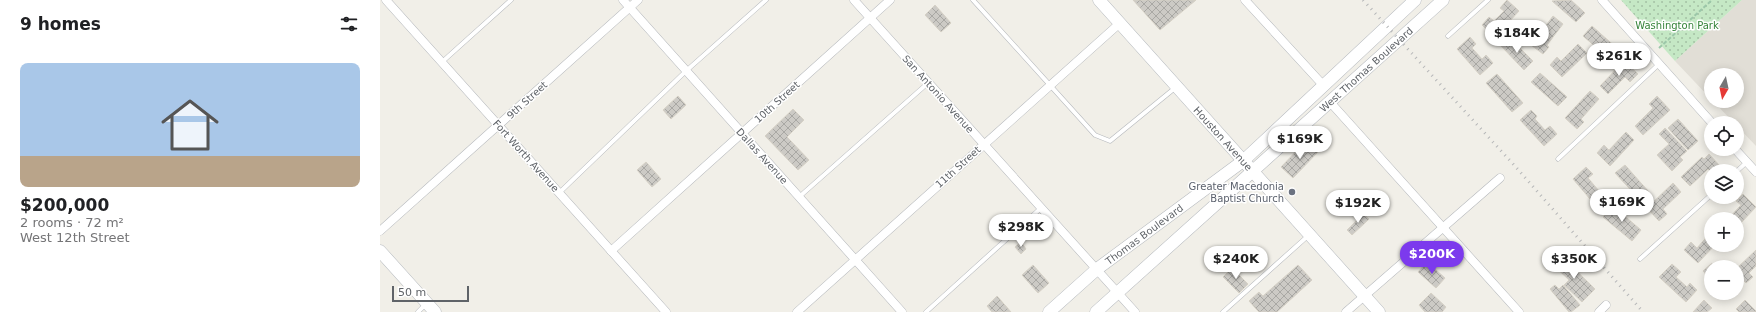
<!DOCTYPE html>
<html lang="en">
<head>
<meta charset="utf-8">
<style>
  :root { --surface:#fff; --page:#f6f6f6; --text:#202124; --muted:#757577; --accent:#7c3aed }
  body { margin:0; font-family:"DejaVu Sans",sans-serif; background:var(--page); color:var(--text); height:100vh; display:flex; flex-direction:column; font-size:15px; white-space:nowrap }
  * { box-sizing:border-box; margin:0 }
  p { font-size:13px; color:var(--muted) }
  .icon { flex:none; width:22px; height:22px; fill:none; stroke:currentColor; stroke-width:2; stroke-linecap:round; stroke-linejoin:round }
  .map { position:relative; flex:1; overflow:hidden }
  .panel { display:flex; flex-direction:column; background:var(--surface); width:380px }
  .panel>* { flex:none }
  .needle { width:26px; rotate:189deg }
  .fabs { position:absolute; left:1324px; top:68px; display:grid; gap:8px }
  .fabs a { display:grid; place-items:center; width:40px; height:40px; border-radius:50%; background:var(--surface); box-shadow:0 2px 10px #0003; font-size:20px }
  .scale { position:absolute; left:12px; bottom:10px; width:77px; box-sizing:border-box; padding-left:4px; border:2px solid #5f6368; border-top:0; font-size:11px; line-height:14px; white-space:nowrap; color:#5f6368; -webkit-text-stroke:3px #fff; paint-order:stroke }
  .price { position:absolute; translate:-50% -34px; padding:0 9px; border-radius:14px; background:#fff; color:#222; font-size:13px; line-height:26px; filter:drop-shadow(0 1px 2px #0008) }
  .price::after { content:''; position:absolute; left:50%; top:24px; width:12px; height:9px; margin-left:-6px; background:inherit; clip-path:polygon(0 0,100% 0,50% 100%) }
  .price.current { background:var(--accent); color:#fff }
  ul { padding:0; list-style:none }
  li { display:grid; align-content:center; gap:8px; height:212px; padding:0 20px }
  li span { display:grid; place-items:center; height:124px; border-radius:8px; color:#555 }
  li>.icon { margin-inline-start:auto }
  span .icon { width:72px; height:72px; fill:#fffc; stroke-width:1 }
  li b { font-size:17px }
  h2 { display:flex; justify-content:space-between; align-items:center; height:48px; padding:0 20px; font-size:17px }
  main { display:flex; flex:1; min-height:0 }
  .map>svg:first-child { display:block }
  .education { fill:#e1ded6 }
  .park { fill:url(#park-dots) }
  .building { fill:url(#building-cross-hatch); stroke:#d6d1c6 }
  .lines { fill:none; stroke-linecap:round; stroke-linejoin:round }
  .lane-casing { stroke:#b5b8bc; stroke-width:5 }
  .street-casing { stroke:#b5b8bc; stroke-width:9 }
  .secondary-casing { stroke:#b6babf; stroke-width:13 }
  .path { stroke:#9cc7a9; stroke-width:2; stroke-dasharray:4 2; stroke-linecap:butt }
  .lane { stroke:#fff; stroke-width:4 }
  .street { stroke:#fff; stroke-width:8 }
  .secondary { stroke:#fff; stroke-width:12 }
  .rail { stroke:#b6b7b8; stroke-width:3; stroke-dasharray:1 5; stroke-linecap:butt }
  .worship-dot { fill:#6b7280; stroke:#fff; stroke-width:1.5 }
  .labels { text-anchor:middle; dominant-baseline:central; stroke-width:3; stroke-linejoin:round; paint-order:stroke }
  .park-label { font-size:10px; fill:#348238; stroke:#fff }
  .street-label { font-size:10px; fill:#5f6368; stroke:#fff }
  .worship-label { font-size:10px; fill:#5b616d; stroke:#fff; text-anchor:end }
</style>
</head>
<body>
<main>
<section class="panel">
<h2>9 homes<svg class="icon" aria-label="filters" viewBox="0 0 24 24"><path d="M4 7h16M4 17h16"/><circle cx="9" cy="7" r="2"/><circle cx="15" cy="17" r="2"/></svg></h2>
<ul>
<li><span style="background:linear-gradient(#a9c7e8 75%,#b9a48a 0)"><svg class="icon" aria-label="home" viewBox="0 0 24 24"><path d="M3 11l9-7 9 7M6 9v11h12V9"/></svg></span><div><b>$200,000</b><p>2 rooms · 72 m²</p><p>West 12th Street</p></div></li>
</ul>
</section>
<div class="map">
<svg width="1376" height="312" viewBox="0 0 1376 312">
  <defs>
    <pattern id="park-dots" width="8" height="8" patternUnits="userSpaceOnUse"><rect width="8" height="8" fill="#c5e8c5"/><path d="M2 2h.1M6 6h.1" fill="none" stroke="#a3c0a4" stroke-width="1.8" stroke-linecap="round"/></pattern>
    <pattern id="building-cross-hatch" width="8" height="8" patternUnits="userSpaceOnUse"><rect width="8" height="8" fill="#cccac5"/><path d="M0 0l8 8M0 8l8-8" fill="none" stroke="#a9a8a4"/></pattern>
  </defs>
  <rect width="100%" height="100%" fill="#f1efe8"/>
  <polygon class="education" points="1362,0 1376,0 1376,146 1357,126 1357,123 1354,123 1333,101 1357,101 1357,75 1331,75 1331,99 1295,61"/>
  <polygon class="park" points="1241,0 1362,0 1295,61"/>
  <g class="building">
    <polygon points="753,0 816,0 780,30"/>
    <polygon points="1127,0 1139,11 1115,37 1102,25 1109,17 1114,21 1124,11 1120,8"/>
    <polygon points="1191,0 1205,13 1196,22 1172,1"/>
    <polygon points="555,5 571,23 561,32 545,15"/>
    <polygon points="1173,16 1183,24 1167,45 1169,47 1163,54 1151,45"/>
    <polygon points="1212,26 1239,50 1231,60 1203,36"/>
    <polygon points="1090,37 1096,44 1092,48 1102,59 1106,55 1113,63 1100,75 1077,49"/>
    <polygon points="1129,37 1153,61 1144,70 1121,46"/>
    <polygon points="1198,44 1207,53 1182,77 1170,65 1177,57 1181,61"/>
    <polygon points="1244,61 1258,74 1250,82 1245,77 1228,94 1220,86"/>
    <polygon points="1160,73 1187,97 1178,106 1151,82"/>
    <polygon points="1117,74 1143,103 1132,112 1106,83"/>
    <polygon points="1210,91 1219,99 1201,119 1204,122 1197,129 1185,118"/>
    <polygon points="298,96 306,105 291,119 283,110"/>
    <polygon points="1277,96 1290,110 1263,135 1255,126 1273,108 1269,104"/>
    <polygon points="413,109 424,120 407,137 429,160 418,170 385,136"/>
    <polygon points="1151,110 1157,116 1155,119 1165,130 1170,126 1177,134 1164,146 1140,120"/>
    <polygon points="1298,119 1318,141 1308,150 1288,128"/>
    <polygon points="1285,128 1307,151 1300,157 1303,160 1292,171 1277,155 1289,144 1279,134"/>
    <polygon points="1246,132 1254,140 1230,166 1217,153 1224,145 1229,150"/>
    <polygon points="926,141 938,152 913,178 901,167"/>
    <polygon points="1329,154 1340,166 1331,172 1328,169 1310,186 1301,177 1322,157 1324,159"/>
    <polygon points="266,162 281,179 272,187 257,170"/>
    <polygon points="1245,165 1269,192 1260,200 1235,173"/>
    <polygon points="1206,167 1213,174 1208,178 1225,198 1216,206 1193,179"/>
    <polygon points="1293,183 1301,192 1283,209 1287,214 1279,221 1267,208"/>
    <polygon points="1363,194 1376,207 1357,227 1357,219 1348,219 1361,205 1356,201"/>
    <polygon points="1233,206 1261,230 1252,241 1223,217"/>
    <polygon points="983,214 989,219 972,235 967,230"/>
    <polygon points="1331,232 1331,245 1335,245 1318,263 1304,250 1311,242 1317,248"/>
    <polygon points="641,242 646,249 641,254 635,247"/>
    <polygon points="1376,250 1376,266 1369,273 1373,277 1366,283 1357,274 1357,268"/>
    <polygon points="1180,255 1215,289 1202,302 1184,285 1189,280 1172,264"/>
    <polygon points="1047,262 1065,278 1056,288 1038,272"/>
    <polygon points="1332,263 1336,267 1331,267 1331,280 1323,271"/>
    <polygon points="1292,264 1301,272 1296,277 1307,287 1310,283 1317,290 1306,302 1279,277"/>
    <polygon points="653,265 669,283 658,293 642,275"/>
    <polygon points="918,265 932,280 897,312 879,312 869,301 879,292 883,296"/>
    <polygon points="852,268 868,284 859,293 843,277"/>
    <polygon points="1175,285 1179,289 1183,285 1200,305 1191,312 1189,312 1170,289"/>
    <polygon points="1051,293 1066,307 1062,312 1045,312 1039,305"/>
    <polygon points="617,296 631,312 612,312 607,306"/>
    <polygon points="1324,300 1332,308 1327,312 1313,312"/>
    <polygon points="1365,300 1376,311 1376,312 1359,312 1356,309"/>
  </g>
  <g class="lines">
    <g class="lane-casing">
      <g id="lane">
        <polyline points="593,0 715,135 730,141 795,88"/>
        <polyline points="1068,36 1108,0"/>
        <polyline points="62,62 131,0"/>
        <polyline points="1178,159 1279,64"/>
        <polyline points="1357,171 1367,162"/>
        <polyline points="179,193 306,71 386,0"/>
        <polyline points="419,197 548,83"/>
        <polyline points="1260,259 1331,195"/>
        <polyline points="38,312 46,304"/>
        <polyline points="546,312 661,208"/>
        <polyline points="843,312 929,235"/>
      </g>
    </g>
    <g class="street-casing">
      <g id="street">
        <polyline points="6,0 286,312"/>
        <polyline points="243,0 522,312"/>
        <polyline points="474,0 755,312"/>
        <polyline points="865,0 943,85"/>
        <polyline points="1222,0 1332,123"/>
        <polyline points="950,102 1139,312"/>
        <polyline points="1355,149 1376,172"/>
        <polyline points="0,231 258,0"/>
        <polyline points="231,251 510,0"/>
        <polyline points="417,312 740,23"/>
        <polyline points="966,312 1120,178"/>
        <polyline points="1219,312 1226,305"/>
      </g>
    </g>
    <g class="secondary-casing">
      <g id="secondary">
        <path id="s1" d="M719 0 999 312"/>
        <polyline points="0,251 55,312"/>
        <path id="s2" d="M669 312 717 269 863 161 1035 0"/>
        <path id="s3" d="M716 312 1063 0"/>
      </g>
    </g>
    <polyline class="path" points="1279,48 1332,0"/>
    <use href="#lane" class="lane"/>
    <use href="#street" class="street"/>
    <use href="#secondary" class="secondary"/>
    <polyline class="rail" points="983,0 1134,165 1263,312"/>
  </g>
  <circle class="worship-dot" cx="912" cy="192" r="4"/>
  <g class="labels">
    <g class="park-label">
      <text x="1297" y="25">Washington Park</text>
    </g>
    <g class="street-label">
      <text stroke="none"><textPath href="#s3" startOffset="363">West Thomas Boulevard</textPath></text>
      <text transform="translate(558 94) rotate(48)">San Antonio Avenue</text>
      <text transform="translate(147 100) rotate(-42)">9th Street</text>
      <text transform="translate(397 102) rotate(-42)">10th Street</text>
      <text stroke="none"><textPath href="#s1" startOffset="186">Houston Avenue</textPath></text>
      <text transform="translate(146 156) rotate(48)">Fort Worth Avenue</text>
      <text transform="translate(382 156) rotate(48)">Dallas Avenue</text>
      <text transform="translate(578 167) rotate(-42)">11th Street</text>
      <text stroke="none"><textPath href="#s2" startOffset="123">Thomas Boulevard</textPath></text>
    </g>
    <g class="worship-label">
      <text x="904" y="186">Greater Macedonia<tspan x="904" dy="12">Baptist Church</tspan></text>
    </g>
  </g>
</svg>
<div class="fabs">
<a><svg class="needle" viewBox="-14 -14 28 28"><path d="M0-13l5 13h-10z" fill="#e53935"/><path d="M0 13l5-13h-10z" fill="#757577"/></svg></a>
<a><svg class="icon" aria-label="locate" viewBox="0 0 24 24"><circle cx="12" cy="12" r="6"/><path d="M12 2v4M12 18v4M2 12h4M18 12h4"/></svg></a>
<a><svg class="icon" aria-label="layers" viewBox="0 0 24 24"><path d="M12 4l9 5-9 5-9-5zM3 14l9 5 9-5"/></svg></a>
<a>+</a>
<a>−</a>
</div>
<div class="scale">50 m</div>
<b class="price" style="left:1137px;top:54px">$184K</b>
<b class="price" style="left:1239px;top:77px">$261K</b>
<b class="price" style="left:920px;top:160px">$169K</b>
<b class="price" style="left:1242px;top:223px">$169K</b>
<b class="price" style="left:978px;top:224px">$192K</b>
<b class="price" style="left:641px;top:248px">$298K</b>
<b class="price current" style="left:1052px;top:275px">$200K</b>
<b class="price" style="left:856px;top:280px">$240K</b>
<b class="price" style="left:1194px;top:280px">$350K</b>
</div>
</main>
</body>
</html>
